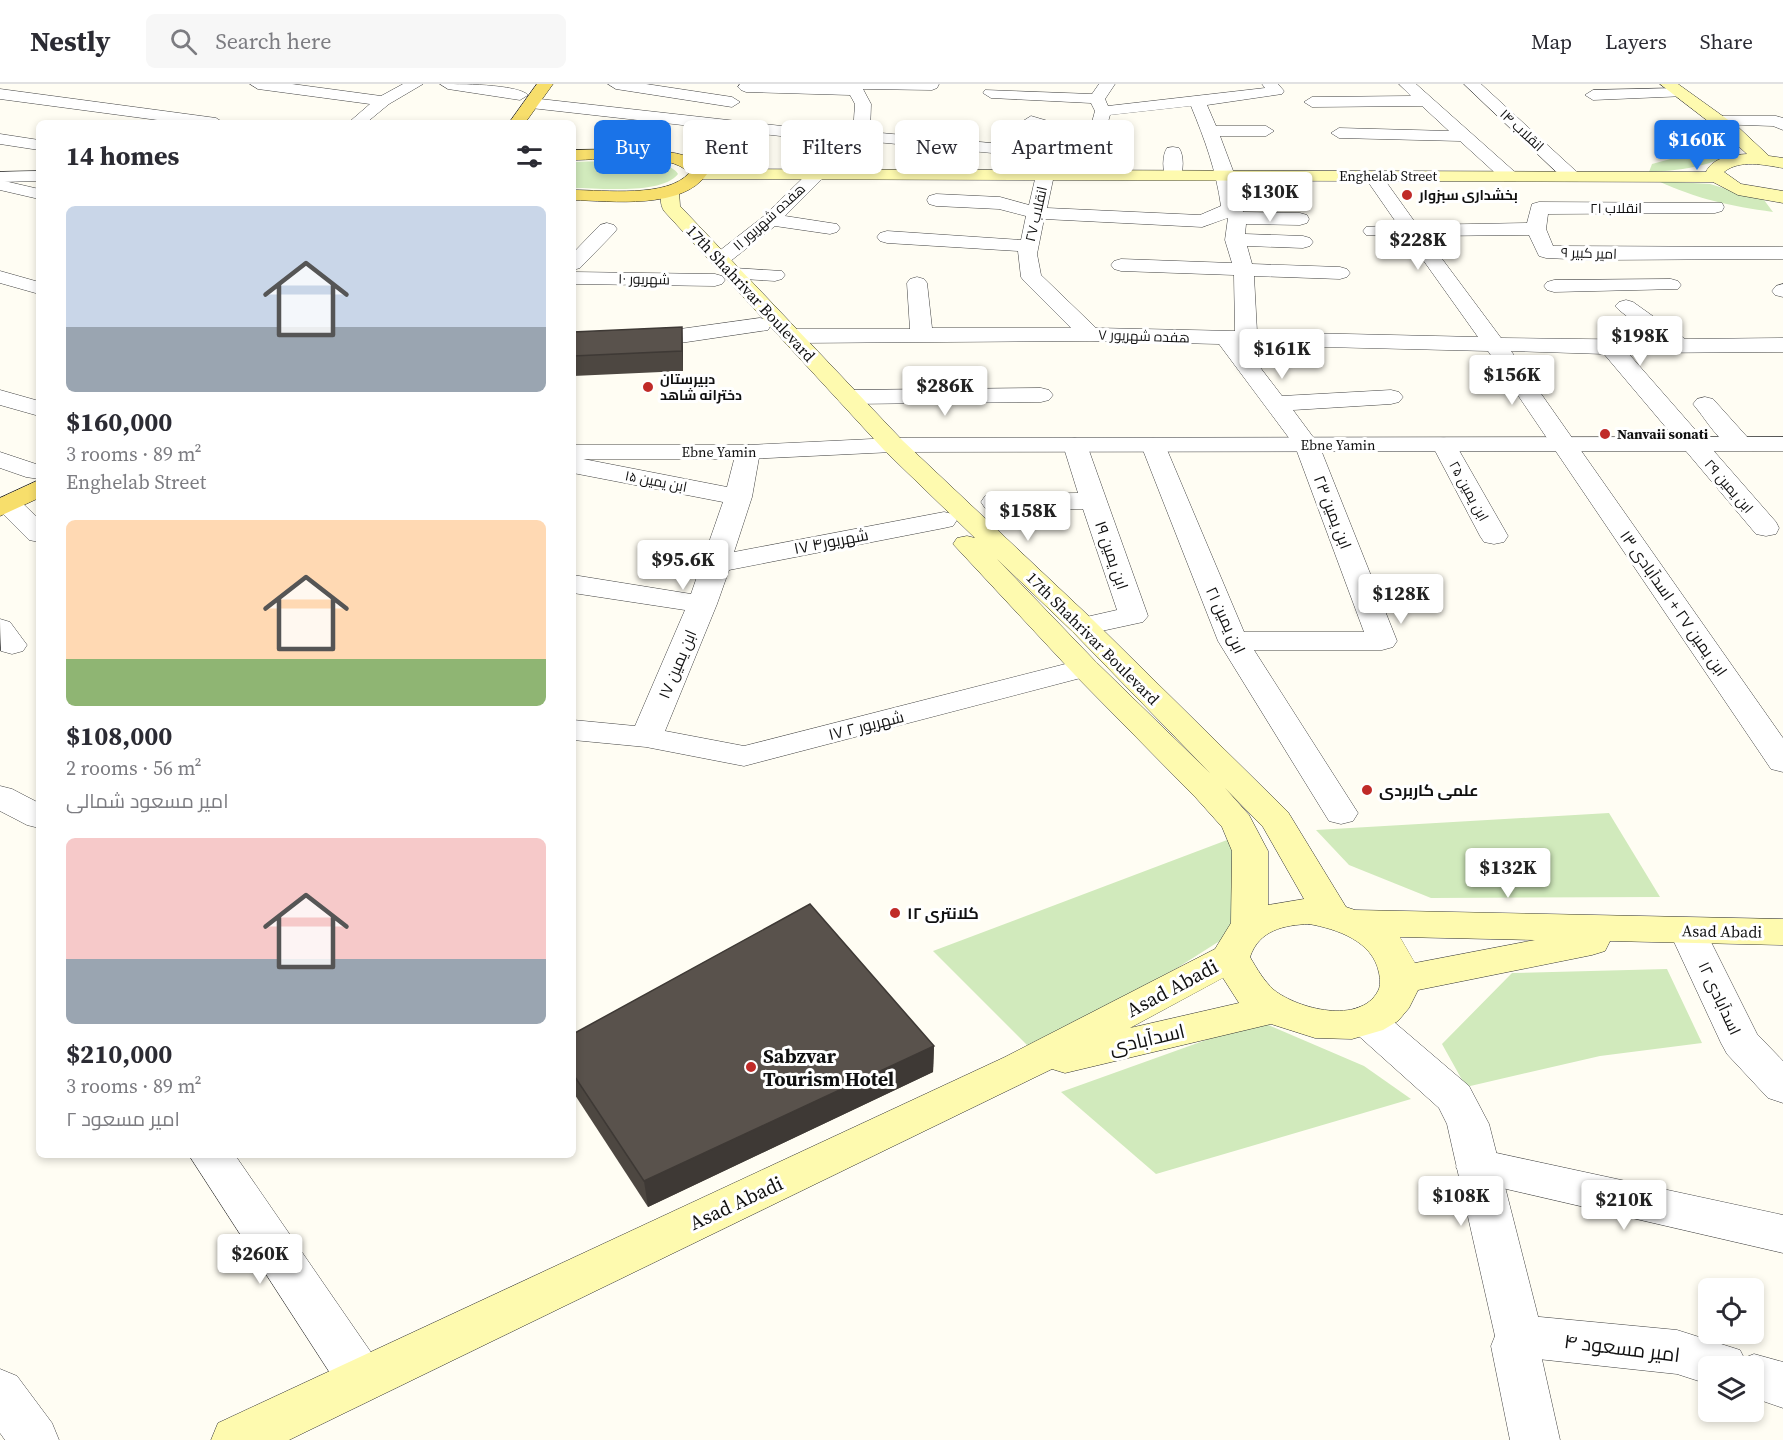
<!DOCTYPE html>
<html lang="en">
<head>
<meta charset="utf-8">
<style>
  :root { --surface:#fff; --page:#f7f7f7; --text:#2b2b33; --muted:#7c7c81; --line:#e1e1e2; --accent:#1a73e8 }
  body { margin:0; font-family:"Source Serif 4",Cairo,serif; background:var(--page); color:var(--text); height:100vh; display:flex; flex-direction:column; font-size:22px; white-space:nowrap }
  * { box-sizing:border-box; margin:0 }
  p { font-size:20px; color:var(--muted) }
  .icon { flex:none; width:33px; height:33px; fill:none; stroke:currentColor; stroke-width:2; stroke-linecap:round; stroke-linejoin:round }
  .map { position:relative; flex:1; overflow:hidden }
  .side { position:absolute; left:36px; top:36px; width:540px; height:1038px; display:flex; flex-direction:column; background:var(--surface); border-radius:9px; box-shadow:0 3px 9px #0003 }
  .side>* { flex:none }
  .guide { position:absolute; left:594px; top:36px; width:570px; height:54px; display:flex; gap:12px }
  .fabs { position:absolute; left:1698px; top:1194px; display:grid; gap:12px }
  .fabs a { display:grid; place-items:center; width:66px; height:66px; border-radius:9px; background:var(--surface); box-shadow:0 3px 9px #0003; font-size:30px }
  .price { position:absolute; translate:-50% -51px; padding:0 14px; border-radius:6px; background:#fff; color:#222; font-size:20px; line-height:39px; filter:drop-shadow(0 2px 3px #0008) }
  .price::after { content:''; position:absolute; left:50%; top:36px; width:18px; height:14px; margin-left:-9px; background:inherit; clip-path:polygon(0 0,100% 0,50% 100%) }
  .price.active { background:var(--accent); color:#fff }
  ul { padding:0; list-style:none }
  li { display:grid; align-content:center; gap:12px; height:318px; padding:0 30px }
  li span { display:grid; place-items:center; height:186px; border-radius:9px; color:#555 }
  li>.icon { margin-inline-start:auto }
  span .icon { width:108px; height:108px; fill:#fffc; stroke-width:1 }
  li b { font-size:26px }
  h2 { display:flex; justify-content:space-between; align-items:center; height:72px; padding:0 30px; font-size:26px }
  .pill { padding:0 21px; border-radius:9px; background:var(--surface); box-shadow:0 3px 9px #0003; font-size:21px; line-height:54px }
  .pill.active { background:var(--accent); color:#fff }
  header { display:flex; align-items:center; gap:36px; box-sizing:border-box; height:84px; padding:0 30px; background:var(--surface); border-bottom:2px solid var(--line) }
  header strong { font-size:28px }
  nav { display:flex; gap:33px; margin-inline-start:auto; font-size:21px }
  .search { width:420px; height:54px; background:var(--page); display:flex; align-items:center; gap:15px; box-sizing:border-box; padding:0 21px; border-radius:9px; color:var(--muted); font-size:22px }
  .map>svg:first-child { display:block }
  .green { fill:#d1eabc }
  .lines { fill:none; stroke-linecap:round; stroke-linejoin:round }
  .minor-casing { stroke:#434343; stroke-width:1 }
  .tertiary-casing { stroke:#434343; stroke-width:1 }
  .secondary-casing { stroke:#323232; stroke-width:1 }
  .primary-casing { stroke:#212121; stroke-width:1 }
  .minor { fill:#fff; fill-rule:evenodd }
  .tertiary { fill:#fff; fill-rule:evenodd }
  .secondary { fill:#fefaaf; fill-rule:evenodd }
  .primary { fill:#f7de6b; fill-rule:evenodd }
  .wall { fill:#4d4741 }
  .shaded-wall { fill:#3e3935 }
  .building { fill:#59524c; stroke:#3e3935; stroke-width:1.5 }
  .poi-dot { fill:#c02b28; stroke:#fff; stroke-width:2 }
  .labels { text-anchor:middle; dominant-baseline:central; stroke-width:6; stroke-linejoin:round; paint-order:stroke }
  .far-street-label { font-size:14px; fill:#101010; stroke:#fff }
  .far-poi-label { font-size:14px; font-weight:bold; fill:#101010; stroke:#fff; text-anchor:start }
  .street-label { font-size:16px; fill:#101010; stroke:#fff }
  .poi-label { font-size:16px; font-weight:bold; fill:#101010; stroke:#fff; text-anchor:start }
  .near-street-label { font-size:20px; fill:#101010; stroke:#fff }
  .near-poi-label { font-size:20px; font-weight:bold; fill:#101010; stroke:#fff; text-anchor:start }
</style>
</head>
<body>
<header>
<strong>Nestly</strong>
<div class="search"><svg class="icon" aria-label="search" viewBox="0 0 24 24"><circle cx="10" cy="10" r="6"/><path d="M15 15l6 6"/></svg>Search here</div>
<nav><a>Map</a><a>Layers</a><a>Share</a></nav>
</header>
<div class="map">
<svg width="1783" height="1356" viewBox="0 0 1783 1356">
  <rect width="100%" height="100%" fill="#fffdf3"/>
  <g class="green">
    <path d="M1733 58 1736 64C1718 83 1674 87 1649 88L1652 80Z"/>
    <path d="M573 78C594 78 668 71 678 90 662 111 598 104 573 104Z"/>
    <path d="M1658 97 1710 100 1764 116 1773 128C1730 122 1697 115 1658 97Z"/>
    <polygon points="1609,729 1660,813 1431,814 1349,781 1316,746"/>
    <polygon points="1235,753 1237,846 1177,884 1029,963 933,867"/>
    <polygon points="1667,885 1702,959 1600,972 1466,1003 1442,960 1512,889"/>
    <polygon points="1259,937 1364,982 1411,1015 1156,1090 1061,1008"/>
  </g>
  <g class="lines">
    <g class="minor-casing">
      <g id="minor">
        <polygon points="250,0 292,0 381,12 403,0 423,0 389,20 366,39 348,39 370,20 258,5"/>
        <path d="M440 0C458 0 517 0 528 11L520 16 448 5Z"/>
        <polygon points="608,0 646,0 732,13 740,18 732,23 616,5"/>
        <path d="M740 0H939L937 4 932 6 863 5 871 20 870 48 1035 63 1034 43 1025 40 1023 37 1031 32 1048 37 1050 40 1052 63 1086 60 1095 27 1091 19 991 14 983 9 985 6 1092 10 1099 0H1115L1105 15 1108 22 1265 4 1262 0H1278L1284 7 1282 10 1207 21 1216 42H1266L1274 47 1266 52H1220L1235 92 1243 128 1300 129 1307 131 1309 135 1307 139 1300 141 1246 140 1245 150 1303 152 1310 154 1313 158 1310 162 1303 164 1247 162 1252 180 1340 183 1347 185 1350 189 1347 193 1340 195 1254 192 1257 248 1478 253 1406 152 1366 151 1363 147 1366 143 1398 141 1364 92 1367 88H1379L1417 141 1527 139 1532 120 1539 118 1722 119 1724 123 1722 127 1715 129 1548 130 1546 145 1553 162 1783 163V175L1591 176 1546 174 1539 172 1529 151 1425 152 1501 254 1657 256 1619 226 1615 222 1619 218 1626 216 1633 218 1685 255 1783 254V268L1628 269 1776 438 1779 444 1776 450 1766 452 1756 450 1604 270 1511 267 1783 654V688L1771 685 1488 267 1243 261 1282 312 1391 306 1399 308 1403 313 1399 318 1391 320 1293 326 1319 361 1397 557 1393 563 1382 566H1254L1358 729 1353 737 1341 740 1329 737 1218 557 1141 361 1144 356 1153 354 1162 356 1165 361 1244 548H1364L1295 362 1219 260 1090 257 793 259 785 257 782 252 785 247 793 245H910L907 199 910 195 917 193 924 195 927 199 932 244H1071L1024 197 1021 193 1018 167 887 159 880 157 877 153 880 149 887 147 1021 156 1026 132 999 125 936 122 929 120 927 116 929 112 936 110 1000 113 1029 121 1036 91 1035 73 865 57 823 94 785 132 837 140 840 144 837 148 830 150 775 142 728 179H714L711 175 714 171 764 132 811 86 843 59 531 24 523 19 531 14 853 50 855 20 850 11 746 8 741 6 738 3ZM1191 22C1205 56 1216 86 1221 122L1200 131 1047 124 1054 91 1053 74 1099 69 1110 31ZM1228 134 1225 156 1232 179 1121 175 1114 177 1111 181 1114 185 1121 187 1234 191 1235 247 1096 244 1041 191 1037 170 1044 135 1202 143Z"/>
        <polygon points="1399,0 1416,0 1516,89 1519,93 1516,97 1504,97 1460,57 1339,54 1331,49 1339,44 1449,47 1422,22 1312,23 1304,18 1312,13 1411,12"/>
        <polygon points="1464,0 1481,0 1578,89 1581,93 1578,97 1566,97"/>
        <polygon points="1680,4 1688,9 1686,12 1593,16 1585,11 1593,6"/>
        <polygon points="0,5 216,34 224,39 180,39 0,15"/>
        <polygon points="1720,32 1776,32 1783,34 1783,46 1773,42 1714,40 1712,37"/>
        <polygon points="0,50 39,56 39,66 0,60"/>
        <path d="M1173 63 1179 64C1184 71 1184 88 1179 95H1167C1162 88 1162 71 1167 64Z"/>
        <polygon points="0,96 39,105 39,115 0,106"/>
        <polygon points="607,139 614,141 617,145 614,149 580,184 573,186 573,169 600,141"/>
        <polygon points="734,184 782,187 785,191 782,195 775,197 727,194 724,190 727,186"/>
        <polygon points="0,187 39,198 39,210 0,199"/>
        <polygon points="573,188 715,190 722,192 725,196 722,200 715,202 573,200"/>
        <polygon points="1671,195 1678,197 1681,201 1678,205 1554,208 1547,206 1544,202 1547,198 1554,196"/>
        <polygon points="1783,200 1783,213 1775,211 1772,207 1776,202"/>
        <polygon points="760,234 768,236 771,241 768,246 680,259 573,264 573,250 680,245"/>
        <polygon points="1041,304 1049,306 1053,311 1049,316 1041,318 848,320 840,318 836,313 840,308 848,306"/>
        <path d="M1705 313 1713 315 1749 355 1752 360 1749 365C1726 371 1710 341 1697 325L1693 320 1697 315Z"/>
        <polygon points="1075,354 1084,356 1087,361 1148,532 1143,538 1083,551 1073,548 1068,542 1073,536 1117,526 1083,425 994,426 985,424 981,418 985,412 994,410 1078,409 1063,361 1066,356"/>
        <polygon points="1444,354 1453,356 1456,361 1508,452 1504,458 1494,460 1484,458 1480,452 1432,361 1435,356"/>
        <polygon points="748,361 757,363 760,368 752,413 734,468 944,428 953,430 957,436 953,442 944,444 729,486 717,520 665,647 744,662 1085,575 1096,578 1100,584 1096,590 744,682 646,663 573,656 573,636 635,642 685,526 573,509 573,491 691,510 723,418 573,389 573,373 727,403 736,368 739,363"/>
        <polygon points="0,368 39,381 39,395 26,393 0,384"/>
        <polygon points="8,412 17,414 39,435 39,458 29,456 0,427 0,414"/>
        <polygon points="0,535 10,538 27,561 23,567 12,570 1,567"/>
        <polygon points="0,702 12,705 39,719 39,744 27,741 0,727"/>
        <polygon points="1688,834 1701,838 1757,950 1783,977 1783,1019 1768,1014 1727,970 1721,959 1669,847 1675,838"/>
        <polygon points="1478,1065 1783,1131 1783,1169 1463,1095 1456,1083 1463,1071"/>
        <polygon points="189,1071 235,1071 379,1280 386,1296 379,1312 362,1318 345,1312"/>
        <polygon points="1519,1231 1677,1246 1740,1266 1744,1274 1754,1270 1783,1278 1783,1324 1754,1314 1754,1282 1708,1282 1708,1300 1677,1290 1519,1273 1502,1267 1495,1252 1502,1237"/>
      </g>
    </g>
    <g class="tertiary-casing">
      <g id="tertiary">
        <polygon points="39,87 39,97 0,98 0,88"/>
        <polygon points="0,306 39,317 39,332 0,321"/>
        <polygon points="1783,353 1783,367 893,368 748,375 573,375 573,361 748,361 893,354"/>
        <polygon points="1366,921 1380,926 1469,1002 1489,1040 1543,1252 1539,1262 1560,1356 1510,1356 1491,1262 1495,1252 1447,1040 1439,1024 1352,946 1346,936 1352,926"/>
        <polygon points="0,1285 17,1292 52,1339 59,1356 5,1356 0,1349"/>
      </g>
    </g>
    <g class="secondary-casing">
      <g id="secondary">
        <path d="M1660 0H1678L1738 43 1769 72 1783 74V84C1764 81 1740 75 1724 88L1741 100 1783 107V119L1738 111 1713 98 698 95 692 94 689 90 692 86 698 85 1706 88C1713 73 1732 71 1747 70L1726 51Z"/>
        <path d="M670 102 676 103 679 107 680 122 902 356 1093 536 1288 728 1346 823 1355 826 1783 835V861L1610 857 1605 867 1592 871 1418 906 1409 924 1398 937 1383 946 1352 955 1315 954 1271 940 1065 989 1052 985 289 1356H211L218 1339 1005 973 1215 865 1231 839 1232 767 1222 743 1196 714 1074 590 953 460 957 454 967 452 975 454 884 366 664 127C660 121 659 109 664 103ZM997 475 1073 548 1210 689 1096 578ZM1225 704 1263 743 1304 815 1268 821V767L1249 731ZM1309 840C1337 845 1373 857 1379 889 1380 894 1381 902 1378 907 1360 941 1298 925 1274 906 1264 897 1257 885 1250 873 1259 846 1284 841 1309 840ZM1400 853 1535 856 1415 879ZM1223 894 1239 919 1130 944Z"/>
      </g>
    </g>
    <g class="primary-casing">
      <g id="primary">
        <polygon points="537,0 553,0 525,39 509,39"/>
        <path d="M620 65C639 65 704 65 707 90 682 126 612 117 573 116V106C604 106 668 114 689 89 671 67 601 76 573 76V66Z"/>
        <polygon points="39,396 39,414 0,432 0,414"/>
      </g>
    </g>
    <use href="#minor" class="minor"/>
    <use href="#tertiary" class="tertiary"/>
    <use href="#secondary" class="secondary"/>
    <use href="#primary" class="primary"/>
  </g>
  <g class="wall">
    <polygon points="573,248 683,263 683,287 573,292"/>
    <polygon points="573,950 934,962 933,988 648,1123 573,1008"/>
  </g>
  <g class="shaded-wall">
    <polygon points="682,243 683,263 683,287 682,267"/>
    <polygon points="934,962 933,988 648,1123 644,1097"/>
  </g>
  <g class="building">
    <polygon points="682,243 682,267 573,272 573,248"/>
    <polygon points="810,820 934,962 644,1097 573,990 573,950"/>
  </g>
  <g class="poi-dot">
    <circle cx="1407" cy="111" r="6"/>
    <circle cx="648" cy="303" r="6"/>
    <circle cx="1605" cy="350" r="6"/>
    <circle cx="1367" cy="706" r="6"/>
    <circle cx="895" cy="829" r="6"/>
    <circle cx="751" cy="983" r="6"/>
  </g>
  <g class="labels">
    <g class="far-street-label">
      <text transform="translate(1522 46) rotate(43)">انقلاب ۱۴</text>
      <text x="1388" y="92">Enghelab Street</text>
      <text x="1616" y="124">انقلاب ۲۱</text>
      <text transform="translate(1036 130) rotate(-77)">انقلاب ۲۷</text>
      <text transform="translate(769 133) rotate(-42)">هفده شهریور ۱۱</text>
      <text transform="translate(1589 169) rotate(2)">امیر کبیر ۹</text>
      <text transform="translate(644 195) rotate(1)">شهریور ۱۰</text>
      <text transform="translate(1144 252) rotate(2)">هفده شهریور ۷</text>
      <text x="1338" y="361">Ebne Yamin</text>
      <text x="719" y="368">Ebne Yamin</text>
      <text transform="translate(656 397) rotate(11)">ابن یمین ۱۵</text>
      <text transform="translate(1729 402) rotate(49)">ابن یمین ۲۹</text>
      <text transform="translate(1469 407) rotate(61)">ابن یمین ۲۵</text>
    </g>
    <g class="far-poi-label">
      <text x="1419" y="111">بخشداری سبزوار</text>
      <text x="660" y="295">دبیرستان<tspan x="660" dy="16">دخترانه شاهد</tspan></text>
      <text x="1617" y="350">Nanvaii sonati</text>
    </g>
    <g class="street-label">
      <text transform="translate(751 209) rotate(47)">17th Shahrivar Boulevard</text>
      <text transform="translate(1333 428) rotate(69)">ابن یمین ۲۳</text>
      <text transform="translate(831 457) rotate(-11)">۱۷ شهریور۴</text>
      <text transform="translate(1112 471) rotate(71)">ابن یمین ۱۹</text>
      <text transform="translate(1674 519) rotate(55)">ابن یمین ۲۷ + اسدآبادی ۱۳</text>
      <text transform="translate(1226 536) rotate(65)">ابن یمین ۲۱</text>
      <text transform="translate(1093 554) rotate(45)">17th Shahrivar Boulevard</text>
      <text transform="translate(677 580) rotate(-67)">ابن یمین ۱۷</text>
      <text transform="translate(866 641) rotate(-14)">۱۷ شهریور ۲</text>
      <text transform="translate(1722 847) rotate(1)">Asad Abadi</text>
      <text transform="translate(1720 914) rotate(65)">اسدآبادی ۱۲</text>
    </g>
    <g class="poi-label">
      <text x="1379" y="706">علمی کاربردی</text>
      <text x="907" y="829">کلانتری ۱۲</text>
    </g>
    <g class="near-street-label">
      <text transform="translate(1172 904) rotate(-28)">Asad Abadi</text>
      <text transform="translate(1147 955) rotate(-13)">اسدآبادی</text>
      <text transform="translate(736 1119) rotate(-25)">Asad Abadi</text>
      <text transform="translate(1622 1264) rotate(7)">امیر مسعود ۴</text>
    </g>
    <g class="near-poi-label">
      <text x="763" y="972">Sabzvar<tspan x="763" dy="23">Tourism Hotel</tspan></text>
    </g>
  </g>
</svg>
<div class="fabs">
<a><svg class="icon" aria-label="locate" viewBox="0 0 24 24"><circle cx="12" cy="12" r="6"/><path d="M12 2v4M12 18v4M2 12h4M18 12h4"/></svg></a>
<a><svg class="icon" aria-label="layers" viewBox="0 0 24 24"><path d="M12 4l9 5-9 5-9-5zM3 14l9 5 9-5"/></svg></a>
</div>
<b class="price active" style="left:1697px;top:87px">$160K</b>
<b class="price" style="left:1270px;top:139px">$130K</b>
<b class="price" style="left:1418px;top:187px">$228K</b>
<b class="price" style="left:1640px;top:283px">$198K</b>
<b class="price" style="left:1282px;top:296px">$161K</b>
<b class="price" style="left:1512px;top:322px">$156K</b>
<b class="price" style="left:945px;top:333px">$286K</b>
<b class="price" style="left:1028px;top:458px">$158K</b>
<b class="price" style="left:683px;top:507px">$95.6K</b>
<b class="price" style="left:1401px;top:541px">$128K</b>
<b class="price" style="left:1508px;top:815px">$132K</b>
<b class="price" style="left:1461px;top:1143px">$108K</b>
<b class="price" style="left:1624px;top:1147px">$210K</b>
<b class="price" style="left:260px;top:1201px">$260K</b>
<div class="guide">
<a class="pill active">Buy</a>
<a class="pill">Rent</a>
<a class="pill">Filters</a>
<a class="pill">New</a>
<a class="pill">Apartment</a>
</div>
<section class="side">
<h2>14 homes<svg class="icon" aria-label="filters" viewBox="0 0 24 24"><path d="M4 7h16M4 17h16"/><circle cx="9" cy="7" r="2"/><circle cx="15" cy="17" r="2"/></svg></h2>
<ul>
<li><span style="background:linear-gradient(#c9d6e8 65%,#9aa5b1 0)"><svg class="icon" aria-label="home" viewBox="0 0 24 24"><path d="M3 11l9-7 9 7M6 9v11h12V9"/></svg></span><div><b>$160,000</b><p>3 rooms · 89 m²</p><p>Enghelab Street</p></div></li>
<li><span style="background:linear-gradient(#ffd9b3 75%,#8fb573 0)"><svg class="icon" aria-label="home" viewBox="0 0 24 24"><path d="M3 11l9-7 9 7M6 9v11h12V9"/></svg></span><div><b>$108,000</b><p>2 rooms · 56 m²</p><p>امیر مسعود شمالی</p></div></li>
<li><span style="background:linear-gradient(#f6c9c9 65%,#9aa5b1 0)"><svg class="icon" aria-label="home" viewBox="0 0 24 24"><path d="M3 11l9-7 9 7M6 9v11h12V9"/></svg></span><div><b>$210,000</b><p>3 rooms · 89 m²</p><p>امیر مسعود ۲</p></div></li>
</ul>
</section>
</div>
</body>
</html>
